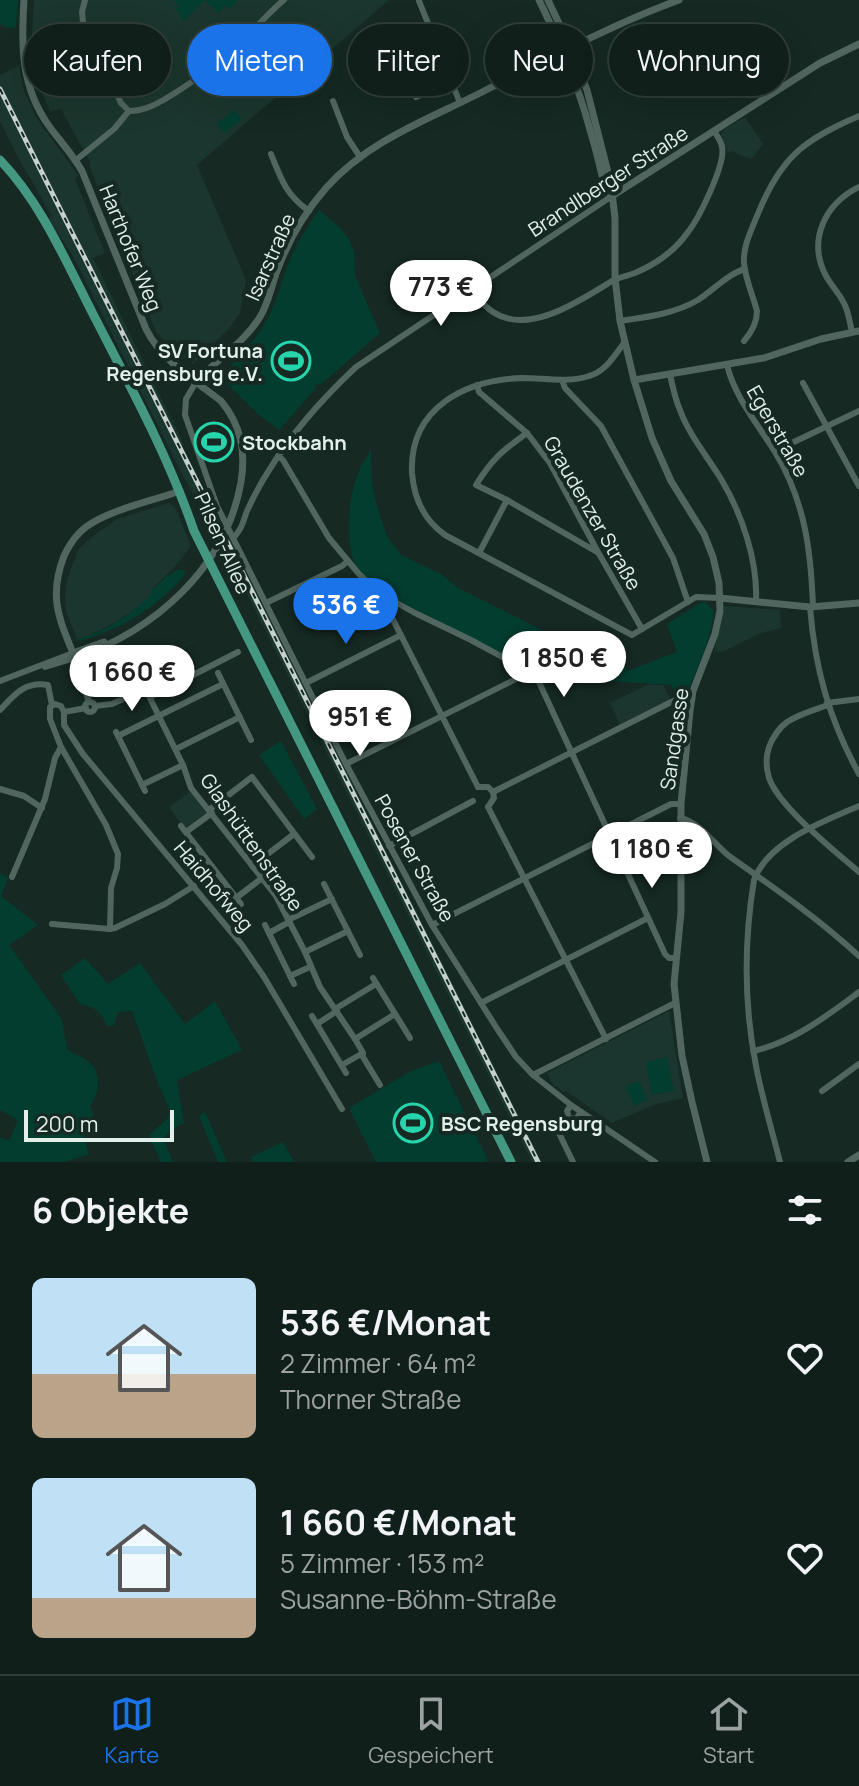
<!DOCTYPE html>
<html lang="de">
<head>
<meta charset="utf-8">
<style>
  :root { --surface:#101f1a; --page:#192723; --text:#f1f3f6; --muted:#9ca2a2; --line:#303d39; --accent:#1a73e8 }
  body { margin:0; font-family:Manrope,sans-serif; background:var(--page); color:var(--text); height:100vh; display:flex; flex-direction:column; font-size:30px; white-space:nowrap }
  * { box-sizing:border-box; margin:0 }
  p { font-size:26px; color:var(--muted) }
  .icon { flex:none; width:44px; height:44px; fill:none; stroke:currentColor; stroke-width:2; stroke-linecap:round; stroke-linejoin:round }
  .map { position:relative; height:1162px; overflow:hidden }
  .drawer { display:flex; flex-direction:column; background:var(--surface); flex:1 }
  .drawer>* { flex:none }
  .guide { position:absolute; left:24px; top:24px; width:812px; height:72px; display:flex; gap:16px }
  .scale { position:absolute; left:24px; bottom:20px; width:150px; box-sizing:border-box; padding-left:8px; border:4px solid #e3efea; border-top:0; font-size:22px; line-height:28px; white-space:nowrap; color:#e3efea; -webkit-text-stroke:6px #162923; paint-order:stroke }
  .price { position:absolute; translate:-50% -68px; padding:0 18px; border-radius:28px; background:#fff; color:#222; font-size:26px; line-height:52px; filter:drop-shadow(0 2px 4px #0008) }
  .price::after { content:''; position:absolute; left:50%; top:48px; width:24px; height:18px; margin-left:-12px; background:inherit; clip-path:polygon(0 0,100% 0,50% 100%) }
  .price.active { background:var(--accent); color:#fff }
  ul { padding:0; list-style:none }
  li { display:flex; align-items:center; gap:24px; height:200px; padding:0 32px }
  li span { display:grid; place-items:center; flex:none; width:224px; height:160px; border-radius:12px; color:#555 }
  li>.icon { margin-inline-start:auto }
  span .icon { width:96px; height:96px; fill:#fffc; stroke-width:1 }
  li b { font-size:34px }
  h2 { display:flex; justify-content:space-between; align-items:center; height:96px; padding:0 32px; font-size:34px }
  .pill { padding:0 28px; border-radius:36px; background:var(--surface); box-shadow:0 8px 32px #0002,0 0 0 2px var(--line); font-size:28px; line-height:72px }
  .pill.active { background:var(--accent); color:#fff }
  .dock { display:flex; justify-content:space-around; align-items:center; height:112px; border-top:2px solid var(--line); background:var(--surface); font-size:22px; color:var(--muted) }
  .dock a { display:grid; justify-items:center; gap:4px }
  .dock .active { color:var(--accent) }
  .map>svg:first-child { display:block }
  .built { fill:#1b362e }
  .green { fill:#033d30 }
  .lines { fill:none; stroke-linecap:round; stroke-linejoin:round }
  .minor { stroke:#51665f; stroke-width:6 }
  .tertiary { stroke:#51665f; stroke-width:7 }
  .primary { stroke:#449882; stroke-width:9 }
  .rail-casing { stroke:#c4d1cc; stroke-width:5 }
  .rail { stroke:#162923; stroke-width:2; stroke-dasharray:6; stroke-linecap:butt }
  .labels { text-anchor:middle; dominant-baseline:central; stroke-width:8; stroke-linejoin:round; paint-order:stroke }
  .street-label { font-size:20px; fill:#e3efea; stroke:#162923 }
  .poi-label { font-size:20px; font-weight:bold; fill:#e3efea; stroke:#162923; text-anchor:start }
</style>
</head>
<body>
<div class="map">
<svg width="859" height="1162" viewBox="0 0 859 1162">
  <rect width="100%" height="100%" fill="#162923"/>
  <g class="built">
    <polygon points="34,0 389,0 197,165 246,280 240,312 231,326 193,364 171,349 155,330 90,168 90,162 61,109 50,111 37,82 33,70 31,49"/>
    <polygon points="19,66 24,91 37,119 79,176 75,179 105,253 93,258 184,445 181,447 208,496 542,1162 532,1162 229,558 182,474 73,256 49,219 52,216 21,163 0,121 0,75"/>
    <polygon points="745,117 763,144 751,159 731,151 728,153 721,135 725,129"/>
    <polygon points="169,503 175,507 191,546 173,569 151,590 153,593 145,602 116,622 88,636 77,639 66,612 65,598 67,580 78,550 93,536 117,519"/>
    <polygon points="724,606 780,610 781,628 761,633 724,651 719,652 714,651"/>
    <polygon points="213,631 145,667 152,681 138,687 131,674 125,675"/>
    <polygon points="647,685 663,685 670,699 620,724 610,703"/>
    <polygon points="190,792 206,813 186,827 182,825 169,807"/>
    <polygon points="669,1011 683,1098 656,1104 612,1123 566,1091 564,1092 553,1085 547,1073"/>
  </g>
  <g class="green">
    <polygon points="0,0 18,0 16,28 5,27 0,24"/>
    <polygon points="173,0 238,0 230,9 225,6 219,13 205,0 183,22 176,8 179,6"/>
    <polygon points="235,110 242,119 224,133 217,123"/>
    <path d="M319 210 340 228 349 239 354 251 355 276 380 333 321 384 315 385 316 388 279 430 259 415 220 377C237 359 256 341 268 318 277 301 281 282 288 265 295 245 307 228 319 210Z"/>
    <polygon points="215,428 224,452 213,456 204,432"/>
    <path d="M371 450 372 484 377 507 387 536 401 555 441 574 458 588 546 632 590 644 615 643 627 671 677 652 667 624 704 601 714 611C711 639 700 662 689 688L676 695 671 685 546 677 397 600C383 590 363 579 355 563 347 549 348 505 353 490 356 476 363 461 371 450Z"/>
    <path d="M177 570H184L186 573C159 607 120 630 79 641L77 639C104 633 134 613 152 593L151 591 167 576Z"/>
    <polygon points="281,741 317,809 304,819 259,755"/>
    <path d="M0 873 8 878 1 896 38 925 9 945 57 1012 62 1020 67 1049C74 1054 84 1057 90 1063 102 1072 99 1096 90 1106L94 1116 79 1122 89 1154 65 1162H0V1137L9 1141 18 1120 0 1110Z"/>
    <path d="M85 958 108 984 140 963 185 1024 215 1001 242 1050 177 1080 184 1123 172 1129 163 1138 173 1162H161L149 1135 168 1118 170 1111 156 1078 132 1011 118 1012 114 1025 107 1026C102 1012 95 1007 80 1004L61 975Z"/>
    <polygon points="667,1057 674,1091 652,1095 646,1062"/>
    <polygon points="439,1061 488,1160 484,1162 376,1162 349,1108 411,1071"/>
    <polygon points="639,1081 648,1099 635,1106 625,1087"/>
    <polygon points="205,1112 227,1162 218,1162 199,1116"/>
    <polygon points="283,1142 294,1162 253,1162 251,1157"/>
  </g>
  <g class="lines">
    <g class="minor">
      <path d="M85 0 82 12 83 22 121 103 129 111C147 111 160 102 175 93 200 77 223 61 244 40 258 26 269 12 284 0"/>
      <polyline points="419,1 460,103"/>
      <polyline points="388,30 416,97 452,82"/>
      <polyline points="333,101 347,137 360,157"/>
      <path d="M271 154C281 179 286 195 309 211"/>
      <polyline points="76,160 114,129 129,111"/>
      <path d="M471 290C478 298 484 306 493 312 529 336 581 300 612 281 619 277 627 276 635 273 644 269 654 264 662 258 672 251 681 242 688 232 699 218 726 164 722 147 721 141 717 136 714 131"/>
      <path d="M620 321C647 317 674 314 698 300 714 290 727 274 745 269"/>
      <path d="M852 332C850 324 849 315 846 308 842 296 832 287 826 276 807 240 825 204 859 187"/>
      <path d="M744 341C752 332 757 323 757 311 753 296 745 278 744 263 743 246 751 231 757 216 780 158 803 140 859 116"/>
      <path d="M624 343C614 356 606 371 589 376 568 383 544 378 522 378 465 380 409 408 412 473 414 499 424 520 445 535L632 635 696 597 720 598"/>
      <path d="M727 365C735 398 758 424 775 452 805 501 811 551 813 607"/>
      <path d="M670 375C673 387 675 399 680 410 689 435 707 456 721 479 742 514 758 561 756 602"/>
      <polyline points="562,380 565,388 601,426 673,558 688,602"/>
      <polyline points="196,382 186,399 185,415 217,506 346,764 432,925 496,1027 516,1057 533,1075 571,1105 655,1162"/>
      <polyline points="803,383 859,486"/>
      <polyline points="477,385 479,392 527,433 550,463 598,552 642,629"/>
      <path d="M527 433C503 450 492 459 476 485L507 500 597 552"/>
      <polyline points="775,451 859,411"/>
      <polyline points="278,456 283,460 329,538 359,574 379,593 415,613 471,640 530,672 538,680 665,954 669,958 676,958"/>
      <path d="M233 538C242 530 243 521 247 511 253 498 260 484 268 472 292 432 322 399 356 367L612 196"/>
      <polyline points="479,553 507,500"/>
      <polyline points="380,594 478,787"/>
      <polyline points="266,603 342,566 348,561"/>
      <path d="M810 607C815 669 829 719 859 774"/>
      <polyline points="45,667 75,658"/>
      <polyline points="218,673 251,740"/>
      <polyline points="0,681 73,653 89,702"/>
      <polyline points="306,683 401,635"/>
      <polyline points="150,697 238,652"/>
      <circle cx="90" cy="707" r="5"/>
      <polyline points="827,703 859,699"/>
      <path d="M828 705C814 710 799 714 787 722 779 728 773 737 769 747 766 756 766 768 769 778 779 807 835 851 859 872"/>
      <polyline points="95,706 112,704 143,690 146,690 183,765 191,788 276,896 305,952 320,987 355,1039 362,1051 363,1057 380,1085"/>
      <path d="M0 710C14 695 25 681 48 685L52 705"/>
      <polyline points="64,712 64,725 83,754 242,945 264,977 342,1109"/>
      <polyline points="64,712 86,708"/>
      <polyline points="116,732 145,791"/>
      <polyline points="118,736 223,684"/>
      <polyline points="61,747 106,825 118,854 117,868 111,888 110,929"/>
      <polyline points="176,749 240,717"/>
      <polyline points="346,764 530,672"/>
      <polyline points="142,785 183,765"/>
      <polyline points="478,787 488,787 493,792 494,798 488,807"/>
      <polyline points="0,789 24,796 42,808"/>
      <polyline points="493,792 693,691"/>
      <polyline points="488,807 606,1039"/>
      <polyline points="209,810 252,777 312,857"/>
      <path d="M680 818C700 822 714 844 729 856 774 888 818 918 859 956"/>
      <polyline points="181,826 241,904"/>
      <polyline points="186,832 212,813"/>
      <polyline points="389,846 473,801"/>
      <polyline points="252,866 294,834"/>
      <polyline points="12,877 45,799 55,758 61,747 50,719 50,707 55,704 61,706 64,712"/>
      <polyline points="324,884 360,955"/>
      <polyline points="236,898 262,878"/>
      <polyline points="288,920 332,899"/>
      <polyline points="52,924 110,929 115,928 165,904 194,886"/>
      <polyline points="265,925 294,984"/>
      <polyline points="432,925 671,804 681,804"/>
      <polyline points="269,933 289,922"/>
      <polyline points="305,952 348,931"/>
      <polyline points="290,976 310,967"/>
      <polyline points="373,978 410,1038"/>
      <polyline points="481,1003 648,918"/>
      <polyline points="335,1009 376,984"/>
      <polyline points="312,1016 346,1073"/>
      <polyline points="317,1024 337,1011"/>
      <polyline points="355,1039 395,1014"/>
      <path d="M753 1051C792 1043 828 1015 859 992"/>
      <polyline points="342,1065 363,1053"/>
      <polyline points="533,1075 675,1003"/>
      <polyline points="822,1091 859,1064"/>
      <polyline points="571,1105 567,1111 569,1118 576,1119 581,1112"/>
      <polyline points="569,1118 556,1127 573,1162"/>
      <path d="M780 1162C772 1130 762 1098 756 1066 744 1005 744 941 754 880 768 841 825 821 859 806"/>
    </g>
    <g class="tertiary">
      <path d="M24 0C21 46 21 87 49 126 60 141 73 155 82 171L146 329C161 360 194 380 221 401 241 425 246 451 241 482 226 568 154 631 75 658"/>
      <path d="M539 0C556 35 572 71 584 109 592 135 599 161 605 187L610 194"/>
      <polyline points="548,0 571,49 587,90 611,184 615,218 615,278 620,321 634,380 652,438 671,481 704,534 713,557 719,583 720,611 715,634 693,691 690,711 681,804 681,912 674,984 682,1056 692,1102 707,1162"/>
      <polyline points="612,196 820,63 859,44"/>
      <polyline points="634,380 764,358 821,339 859,331"/>
      <path d="M196 382C217 359 244 343 260 317 269 302 271 287 277 271 288 241 305 212 326 188 370 139 430 119 486 90 550 58 613 24 679 0"/>
      <polyline points="720,598 810,607 859,603"/>
      <path d="M104 642 73 653C58 617 49 595 64 556 70 543 78 531 92 523 117 508 152 501 180 491"/>
      <polyline points="848,1162 859,1155"/>
    </g>
    <path class="primary" d="M0 160C42 204 66 262 94 316 130 386 168 455 194 531L511 1162"/>
    <g class="rail-casing">
      <polyline id="rail" points="0,89 538,1162"/>
    </g>
    <use href="#rail" class="rail"/>
  </g>
  <defs>
    <g id="stadium-ring" transform="scale(2)"><circle r="9.5" fill="#162923" stroke="#27d5ad" stroke-width="1.5"/><path d="M0-5a6.5 5 0 1 0 0 10a6.5 5 0 1 0 0-10ZM-3.5-1.8h7v3.6h-7Z" fill="#27d5ad"/></g>
  </defs>
  <g fill-rule="evenodd">
    <use href="#stadium-ring" x="291" y="361"/>
    <use href="#stadium-ring" x="214" y="442"/>
    <use href="#stadium-ring" x="413" y="1123"/>
  </g>
  <g class="labels">
    <g class="street-label">
      <text transform="translate(608 181) rotate(-33)">Brandlberger Straße</text>
      <text transform="translate(131 248) rotate(68)">Harthofer Weg</text>
      <text transform="translate(270 257) rotate(-66)">Isarstraße</text>
      <text transform="translate(778 431) rotate(60)">Egerstraße</text>
      <text transform="translate(593 513) rotate(60)">Graudenzer Straße</text>
      <text transform="translate(223 543) rotate(66)">Pilsen-Allee</text>
      <text transform="translate(674 739) rotate(-82)">Sandgasse</text>
      <text transform="translate(252 842) rotate(55)">Glashüttenstraße</text>
      <text transform="translate(415 858) rotate(61)">Posener Straße</text>
      <text transform="translate(214 886) rotate(50)">Haidhofweg</text>
    </g>
    <g class="poi-label">
      <text x="263" y="350" text-anchor="end">SV Fortuna<tspan x="263" dy="23">Regensburg e.V.</tspan></text>
      <text x="242" y="442">Stockbahn</text>
      <text x="441" y="1123">BSC Regensburg</text>
    </g>
  </g>
</svg>
<div class="scale">200 m</div>
<b class="price" style="left:441px;top:328px">773 €</b>
<b class="price active" style="left:346px;top:646px">536 €</b>
<b class="price" style="left:564px;top:699px">1 850 €</b>
<b class="price" style="left:132px;top:713px">1 660 €</b>
<b class="price" style="left:360px;top:758px">951 €</b>
<b class="price" style="left:652px;top:890px">1 180 €</b>
<div class="guide">
<a class="pill">Kaufen</a>
<a class="pill active">Mieten</a>
<a class="pill">Filter</a>
<a class="pill">Neu</a>
<a class="pill">Wohnung</a>
</div>
</div>
<section class="drawer">
<h2>6 Objekte<svg class="icon" aria-label="filters" viewBox="0 0 24 24"><path d="M4 7h16M4 17h16"/><circle cx="9" cy="7" r="2"/><circle cx="15" cy="17" r="2"/></svg></h2>
<ul>
<li><span style="background:linear-gradient(#bfe0f5 60%,#b9a48a 0)"><svg class="icon" aria-label="home" viewBox="0 0 24 24"><path d="M3 11l9-7 9 7M6 9v11h12V9"/></svg></span><div><b>536 €/Monat</b><p>2 Zimmer · 64 m²</p><p>Thorner Straße</p></div><svg class="icon" aria-label="heart" viewBox="0 0 24 24"><path d="M12 20l-8-8c-3-5 5-10 8-4 3-6 11-1 8 4z"/></svg></li>
<li><span style="background:linear-gradient(#bfe0f5 75%,#b9a48a 0)"><svg class="icon" aria-label="home" viewBox="0 0 24 24"><path d="M3 11l9-7 9 7M6 9v11h12V9"/></svg></span><div><b>1 660 €/Monat</b><p>5 Zimmer · 153 m²</p><p>Susanne-Böhm-Straße</p></div><svg class="icon" aria-label="heart" viewBox="0 0 24 24"><path d="M12 20l-8-8c-3-5 5-10 8-4 3-6 11-1 8 4z"/></svg></li>
</ul>
</section>
<nav class="dock">
<a class="active"><svg class="icon" aria-label="map" viewBox="0 0 24 24"><path d="M3 6l6-2 6 2 6-2v14l-6 2-6-2-6 2zM9 4v14M15 6v14"/></svg>Karte</a>
<a><svg class="icon" aria-label="saved" viewBox="0 0 24 24"><path d="M7 4h10v16l-5-4-5 4z"/></svg>Gespeichert</a>
<a><svg class="icon" aria-label="home" viewBox="0 0 24 24"><path d="M3 11l9-7 9 7M6 9v11h12V9"/></svg>Start</a>
</nav>
</body>
</html>
